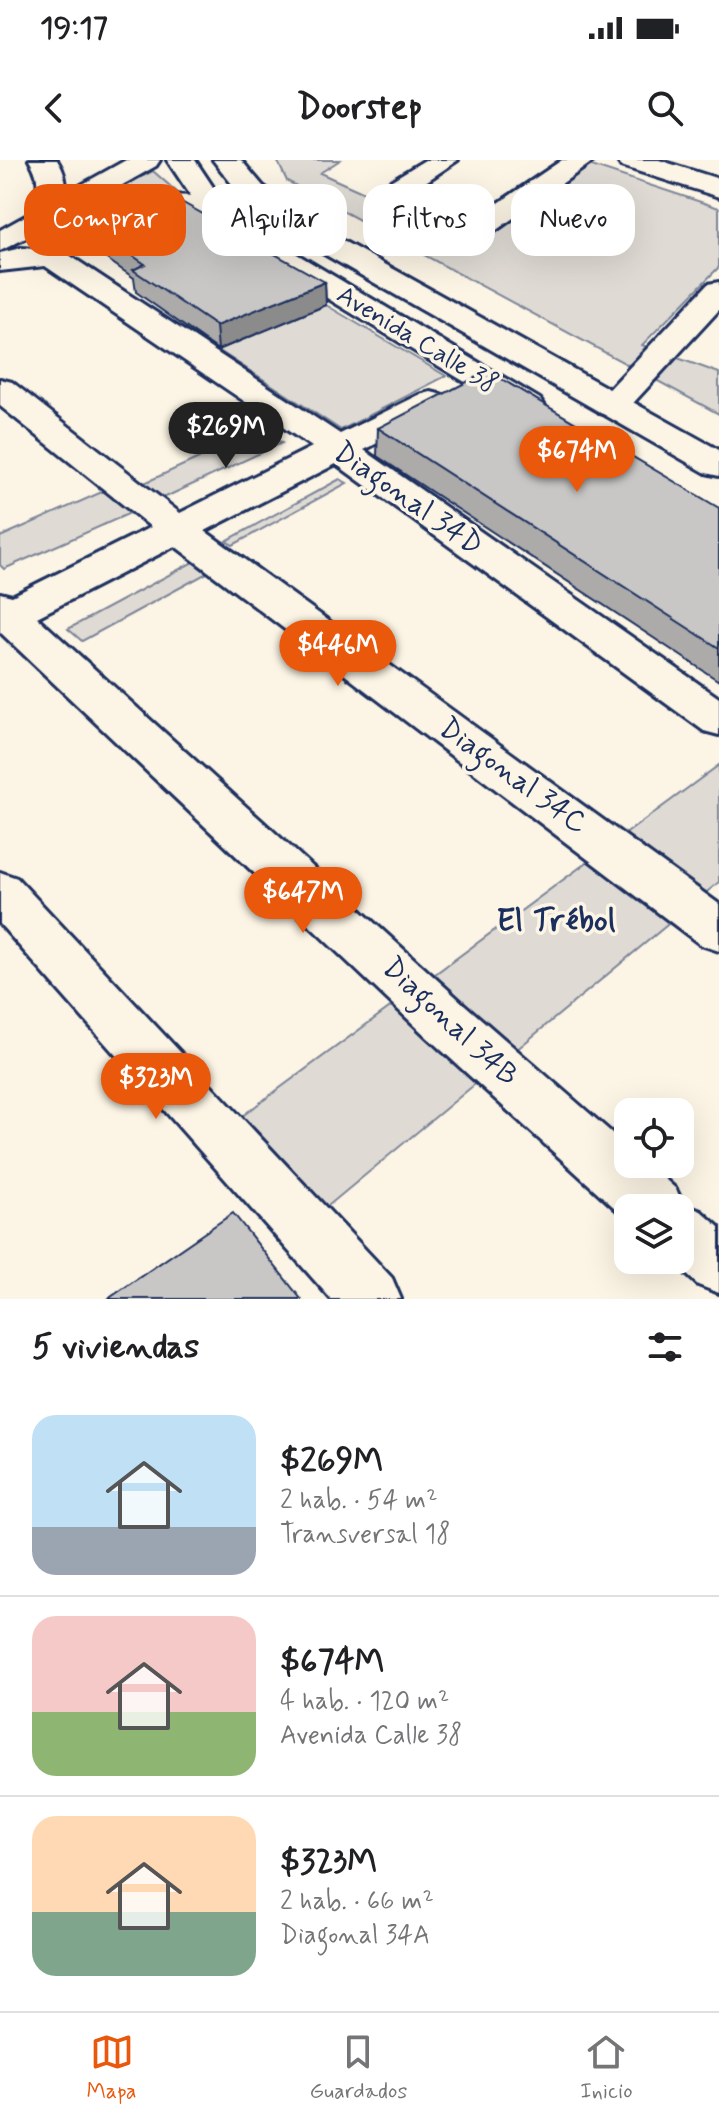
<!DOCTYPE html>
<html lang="es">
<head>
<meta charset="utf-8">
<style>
  :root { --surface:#fff; --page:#f2f2f2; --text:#202124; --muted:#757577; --line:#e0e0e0; --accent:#ea580c }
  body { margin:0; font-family:Mynerve,sans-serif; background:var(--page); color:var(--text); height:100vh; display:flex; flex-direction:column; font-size:30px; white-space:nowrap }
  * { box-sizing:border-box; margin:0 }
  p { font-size:26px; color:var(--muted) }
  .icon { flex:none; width:44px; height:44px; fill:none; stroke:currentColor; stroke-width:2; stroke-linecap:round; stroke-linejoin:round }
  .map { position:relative; height:1139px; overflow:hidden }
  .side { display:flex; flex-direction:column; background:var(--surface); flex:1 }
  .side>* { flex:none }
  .guide { position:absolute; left:24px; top:24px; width:672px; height:72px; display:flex; gap:16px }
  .buttons { position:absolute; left:614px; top:938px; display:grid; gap:16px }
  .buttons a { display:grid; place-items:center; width:80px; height:80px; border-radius:16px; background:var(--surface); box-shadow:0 8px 32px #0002; font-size:40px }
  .price { position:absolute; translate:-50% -68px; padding:0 18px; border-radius:28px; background:var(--accent); color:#fff; font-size:26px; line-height:52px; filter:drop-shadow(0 2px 4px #0008) }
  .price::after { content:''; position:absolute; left:50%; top:48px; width:24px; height:18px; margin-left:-12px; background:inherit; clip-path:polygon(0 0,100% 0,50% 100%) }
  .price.active { background:#222; color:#fff }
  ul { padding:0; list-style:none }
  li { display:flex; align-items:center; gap:24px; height:200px; padding:0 32px }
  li+li { border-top:2px solid var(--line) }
  li span { display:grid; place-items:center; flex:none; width:224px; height:160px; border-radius:24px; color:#555 }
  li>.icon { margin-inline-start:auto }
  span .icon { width:96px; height:96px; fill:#fffc; stroke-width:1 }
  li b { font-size:34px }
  h2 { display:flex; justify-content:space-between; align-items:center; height:96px; padding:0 32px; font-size:34px }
  .pill { padding:0 28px; border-radius:24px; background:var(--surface); box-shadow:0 8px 32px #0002; font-size:28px; line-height:72px }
  .pill.active { background:var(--accent); color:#fff }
  .status { display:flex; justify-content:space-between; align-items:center; height:56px; padding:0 40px; background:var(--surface); direction:ltr }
  .status svg { height:22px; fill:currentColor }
  header { display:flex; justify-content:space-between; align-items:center; height:104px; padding:0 32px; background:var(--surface); font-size:36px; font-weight:800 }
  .tab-bar { display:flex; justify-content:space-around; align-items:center; height:112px; border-top:2px solid var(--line); background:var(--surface); font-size:22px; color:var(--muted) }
  .tab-bar a { display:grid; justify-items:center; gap:4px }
  .tab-bar .active { color:var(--accent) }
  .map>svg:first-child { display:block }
  .green { fill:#dfdbd4; stroke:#7d8599; stroke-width:2 }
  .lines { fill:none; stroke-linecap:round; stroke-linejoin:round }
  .minor-casing { stroke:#1b2f5e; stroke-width:6 }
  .tertiary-casing { stroke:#1b2f5e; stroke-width:6 }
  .secondary-casing { stroke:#1b2f5e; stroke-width:6 }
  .primary-casing { stroke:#1b2f5e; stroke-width:6 }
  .minor { fill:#fcf5e5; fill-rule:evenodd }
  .tertiary { fill:#fcf5e5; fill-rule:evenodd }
  .secondary { fill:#fcf5e5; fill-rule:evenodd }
  .primary { fill:#fcf5e5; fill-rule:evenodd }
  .wall { fill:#acabaa; stroke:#1b2f5e; stroke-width:2 }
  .shaded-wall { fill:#8c8b8b; stroke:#1b2f5e; stroke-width:2 }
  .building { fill:#c8c7c6; stroke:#1b2f5e; stroke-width:2 }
  .labels { text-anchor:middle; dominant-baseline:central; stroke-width:7; stroke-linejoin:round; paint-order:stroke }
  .far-street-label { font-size:26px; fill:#1b2f5e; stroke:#fcf5e5 }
  .street-label { font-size:30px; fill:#1b2f5e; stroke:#fcf5e5 }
  .neighbourhood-label { font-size:32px; font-weight:bold; fill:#1b2f5e; stroke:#fcf5e5 }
</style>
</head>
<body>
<div class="status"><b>19:17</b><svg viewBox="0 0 49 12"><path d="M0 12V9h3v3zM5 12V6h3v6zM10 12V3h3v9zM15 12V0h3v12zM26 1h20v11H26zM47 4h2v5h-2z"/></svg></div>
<header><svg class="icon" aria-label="back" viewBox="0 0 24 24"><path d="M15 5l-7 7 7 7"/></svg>Doorstep<svg class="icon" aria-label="search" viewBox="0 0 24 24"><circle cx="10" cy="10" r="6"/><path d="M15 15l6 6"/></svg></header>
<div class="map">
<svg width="719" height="1139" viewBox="0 0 719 1139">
  <rect width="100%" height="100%" fill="#fcf5e5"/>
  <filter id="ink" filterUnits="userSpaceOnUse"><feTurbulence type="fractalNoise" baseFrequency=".0125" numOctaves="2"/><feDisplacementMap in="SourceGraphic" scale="16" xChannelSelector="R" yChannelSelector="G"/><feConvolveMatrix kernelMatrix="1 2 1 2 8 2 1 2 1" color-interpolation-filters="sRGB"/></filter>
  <g filter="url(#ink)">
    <g class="green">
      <polygon points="277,0 340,0 320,13 478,84 589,5 719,48 719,107 642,185 719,213 719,254 287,21"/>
      <polygon points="153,11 178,33 100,38"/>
      <polygon points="326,145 446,216 341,270 218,190"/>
      <polygon points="262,269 282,283 159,340 140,325"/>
      <polygon points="340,319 347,323 233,385 226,381"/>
      <polygon points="111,328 137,350 4,409 0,405 0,377"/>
      <polygon points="193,402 207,413 82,481 68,469"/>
      <polygon points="719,605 719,722 305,1065 219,973"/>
    </g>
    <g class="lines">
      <g class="minor-casing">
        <g id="minor">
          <polygon points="425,0 458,0 402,38 382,38 378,32 382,26"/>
          <polygon points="562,0 595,0 495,71 475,71 470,65 475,59"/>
          <polygon points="617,0 659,0 719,19 719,37 621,6"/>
          <polygon points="21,88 63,91 340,274 419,235 431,232 443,235 448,242 443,249 364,290 719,538 719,575 704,571 336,304 205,371 719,744 719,791 701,785 175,386 37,457 465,845 628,987 628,1004 648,1004 676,1029 683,1044 701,1051 719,1067 719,1133 698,1125 671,1100 680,1100 680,1048 628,1048 628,1060 427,877 0,472 0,433 12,436 151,367 0,246 0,219 12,222 180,353 312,287 45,106 0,111 0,93"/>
          <polygon points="719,122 719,150 624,253 612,256 600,253 595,246 600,239 708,124"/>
          <polygon points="0,712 17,718 392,1118 401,1139 331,1139 0,764"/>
        </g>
      </g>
      <g class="tertiary-casing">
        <path id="tertiary" d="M29 0H57C71 21 68 45 53 66H33L28 60C38 39 43 21 29 0Z"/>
      </g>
      <g class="secondary-casing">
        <polygon id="secondary" points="126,0 160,0 156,6 89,44 144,35 211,36 221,39 225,45 221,51 211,54 144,53 46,68 0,91 0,70"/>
      </g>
      <g class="primary-casing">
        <g id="primary">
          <polygon points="167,0 195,0 221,39 280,84 540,239 545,246 540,253 528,256 516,253 258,96 201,51"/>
          <polygon points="213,0 241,0 263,26 318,67 719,290 719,316 706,313 298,79 243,38"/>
        </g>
      </g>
      <use href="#minor" class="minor"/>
      <use href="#tertiary" class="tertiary"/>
      <use href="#secondary" class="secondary"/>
      <use href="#primary" class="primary"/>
    </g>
    <g class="wall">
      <polygon points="72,55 325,122 326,145 218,190 136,132 134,118 75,77"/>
      <polygon points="378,268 719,348 719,521 377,296"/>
    </g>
    <polygon class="shaded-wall" points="325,122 326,145 218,190 216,166"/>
    <g class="building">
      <polygon points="176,39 325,122 216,166 133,110 145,104 72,55"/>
      <polygon points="488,211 719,348 719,488 378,268"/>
      <polygon points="233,1053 301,1139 108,1139"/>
    </g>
  </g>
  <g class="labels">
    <g class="far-street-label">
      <text transform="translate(417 180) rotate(31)">Avenida Calle 38</text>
    </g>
    <g class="street-label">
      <text transform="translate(408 339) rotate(35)">Diagonal 34D</text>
      <text transform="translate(513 616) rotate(36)">Diagonal 34C</text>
      <text transform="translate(450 862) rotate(43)">Diagonal 34B</text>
    </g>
    <g class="neighbourhood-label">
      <text x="556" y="761">El Trébol</text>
    </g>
  </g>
</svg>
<div class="buttons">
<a><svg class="icon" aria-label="locate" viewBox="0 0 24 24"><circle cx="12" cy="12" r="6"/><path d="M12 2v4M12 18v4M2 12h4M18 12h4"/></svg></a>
<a><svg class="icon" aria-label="layers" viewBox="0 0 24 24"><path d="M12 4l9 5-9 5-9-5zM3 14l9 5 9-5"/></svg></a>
</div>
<b class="price active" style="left:226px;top:310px">$269M</b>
<b class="price" style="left:577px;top:334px">$674M</b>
<b class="price" style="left:338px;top:528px">$446M</b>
<b class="price" style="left:303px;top:775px">$647M</b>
<b class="price" style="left:156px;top:961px">$323M</b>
<div class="guide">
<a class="pill active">Comprar</a>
<a class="pill">Alquilar</a>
<a class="pill">Filtros</a>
<a class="pill">Nuevo</a>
</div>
</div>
<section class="side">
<h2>5 viviendas<svg class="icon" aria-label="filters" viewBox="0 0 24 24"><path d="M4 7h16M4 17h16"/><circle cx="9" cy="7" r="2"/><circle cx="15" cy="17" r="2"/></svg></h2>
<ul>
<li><span style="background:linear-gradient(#bfe0f5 70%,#9aa5b1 0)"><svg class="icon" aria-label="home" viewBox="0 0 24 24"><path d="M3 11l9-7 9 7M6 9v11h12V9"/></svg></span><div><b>$269M</b><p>2 hab. · 54 m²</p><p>Transversal 18</p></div></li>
<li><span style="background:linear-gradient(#f6c9c9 60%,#8fb573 0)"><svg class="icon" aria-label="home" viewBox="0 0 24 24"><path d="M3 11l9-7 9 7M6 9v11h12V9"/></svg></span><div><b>$674M</b><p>4 hab. · 120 m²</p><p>Avenida Calle 38</p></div></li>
<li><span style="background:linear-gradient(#ffd9b3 60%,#7fa58c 0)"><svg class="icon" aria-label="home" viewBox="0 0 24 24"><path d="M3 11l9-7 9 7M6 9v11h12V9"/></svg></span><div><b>$323M</b><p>2 hab. · 66 m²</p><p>Diagonal 34A</p></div></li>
</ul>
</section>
<nav class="tab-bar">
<a class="active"><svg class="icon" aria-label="map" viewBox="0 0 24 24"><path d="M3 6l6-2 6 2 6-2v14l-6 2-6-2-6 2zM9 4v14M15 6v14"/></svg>Mapa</a>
<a><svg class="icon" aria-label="saved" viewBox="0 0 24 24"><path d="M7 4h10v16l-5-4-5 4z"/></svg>Guardados</a>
<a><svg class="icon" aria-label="home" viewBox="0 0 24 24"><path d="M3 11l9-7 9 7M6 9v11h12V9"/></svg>Inicio</a>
</nav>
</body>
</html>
